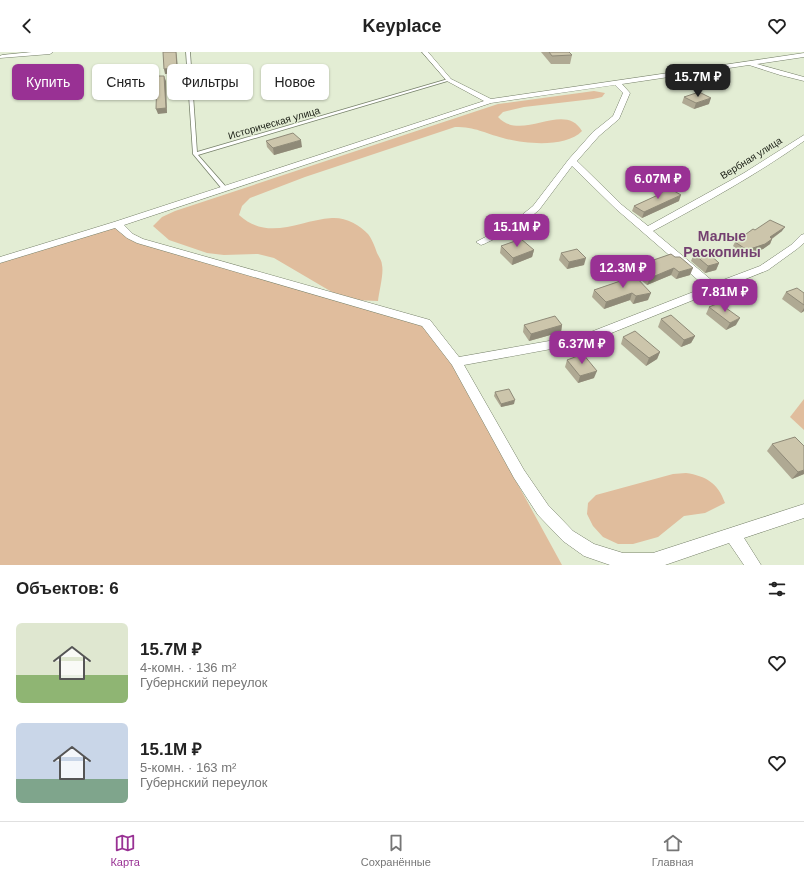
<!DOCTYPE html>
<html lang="ru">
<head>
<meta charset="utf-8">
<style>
  :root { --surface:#fff; --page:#f2f2f2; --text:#222; --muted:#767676; --line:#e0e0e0; --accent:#993194 }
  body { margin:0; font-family:Arial,sans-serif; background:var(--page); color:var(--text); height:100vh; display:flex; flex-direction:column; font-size:15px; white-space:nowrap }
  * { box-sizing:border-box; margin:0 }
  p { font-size:13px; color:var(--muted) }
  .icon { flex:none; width:22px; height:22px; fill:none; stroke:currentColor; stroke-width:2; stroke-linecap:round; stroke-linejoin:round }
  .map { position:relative; height:513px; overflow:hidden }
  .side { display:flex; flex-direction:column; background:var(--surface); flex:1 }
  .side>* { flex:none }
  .top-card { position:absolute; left:12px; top:12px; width:400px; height:36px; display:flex; gap:8px }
  .price { position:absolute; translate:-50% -34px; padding:0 9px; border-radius:8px; background:var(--accent); color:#fff; font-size:13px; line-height:26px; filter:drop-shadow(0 1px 2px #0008) }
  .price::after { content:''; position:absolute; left:50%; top:24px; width:12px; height:9px; margin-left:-6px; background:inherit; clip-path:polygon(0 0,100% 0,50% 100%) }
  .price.current { background:#222; color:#fff }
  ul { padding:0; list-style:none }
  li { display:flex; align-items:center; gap:12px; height:100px; padding:0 16px }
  li span { display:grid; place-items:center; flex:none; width:112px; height:80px; border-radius:6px; color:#555 }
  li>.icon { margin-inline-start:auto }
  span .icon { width:48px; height:48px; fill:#fffc; stroke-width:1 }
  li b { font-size:17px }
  h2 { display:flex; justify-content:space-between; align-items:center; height:48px; padding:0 16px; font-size:17px }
  .chip { padding:0 14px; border-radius:6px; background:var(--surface); box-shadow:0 1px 3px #0004; font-size:14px; line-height:36px }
  .chip.current { background:var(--accent); color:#fff }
  header { display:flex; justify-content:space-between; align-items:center; height:52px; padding:0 16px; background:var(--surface); font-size:18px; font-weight:700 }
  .tab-bar { display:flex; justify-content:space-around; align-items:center; height:56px; border-top:1px solid var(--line); background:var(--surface); font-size:11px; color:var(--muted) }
  .tab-bar a { display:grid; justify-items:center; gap:2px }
  .tab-bar .current { color:var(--accent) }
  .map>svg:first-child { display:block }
  .green { fill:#e0bd9d }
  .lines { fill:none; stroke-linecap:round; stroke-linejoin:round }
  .lane-casing { stroke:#768069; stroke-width:1.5 }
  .street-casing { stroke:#768069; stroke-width:1 }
  .lane { fill:#fff; fill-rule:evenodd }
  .street { fill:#fff; fill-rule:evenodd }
  .wall { fill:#afa993 }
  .shaded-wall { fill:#8f8a78 }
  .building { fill:#ccc5ab; stroke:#8f8a78 }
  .labels { text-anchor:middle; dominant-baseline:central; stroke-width:3; stroke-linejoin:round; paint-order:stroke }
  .far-street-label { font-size:10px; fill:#181c13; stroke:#e3edd4 }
  .quarter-label { font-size:14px; font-weight:bold; fill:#744070; stroke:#e3edd4 }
</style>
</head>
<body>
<header><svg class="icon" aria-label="back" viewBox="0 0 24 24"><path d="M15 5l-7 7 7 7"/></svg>Keyplace<svg class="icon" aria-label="heart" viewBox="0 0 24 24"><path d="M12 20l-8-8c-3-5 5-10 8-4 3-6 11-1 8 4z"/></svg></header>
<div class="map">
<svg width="804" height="513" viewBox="0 0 804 513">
  <rect width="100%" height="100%" fill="#e3edd4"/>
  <g class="green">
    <path d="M594 39 605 41 602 45 593 47 524 55 503 60 498 65C522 91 564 48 582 79 566 96 524 92 503 86 484 81 476 75 455 75L305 125 250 146 242 154 239 163C269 190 299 168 332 166 345 165 360 173 368 182 372 187 375 195 377 201 379 205 382 209 382 213 384 221 379 240 378 249L353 248 337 243 274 206 258 202 224 203 207 201 169 188 153 174 162 165 175 159 498 52Z"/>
    <polygon points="117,172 140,189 426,271 440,290 562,513 0,513 0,208"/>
    <polygon points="804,347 804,378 790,365"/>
    <path d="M686 421C706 424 718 431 725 451L705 461 684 464 658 485 633 492H618L603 485 593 474 587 462 588 451 596 443 673 422Z"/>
  </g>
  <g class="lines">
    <g class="lane-casing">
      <polygon id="lane" points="186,0 190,0 197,100 448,27 451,28 198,103 227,136 227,138 223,138 193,102"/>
    </g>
    <g class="street-casing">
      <g id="street">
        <polygon points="32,0 53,0 50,2 0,6 0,4 2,3"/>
        <path d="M422 0H428L451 27 491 47 804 1V5L757 12 804 25V29L780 23 749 13 622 32 630 41 619 67 599 84 577 109 622 153 648 174 744 121 804 83V89C756 123 705 151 653 179L715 231 760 214 791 193 801 183 804 182V191L797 197 768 218 589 290 464 313 524 418 548 453 573 479 594 492 623 501H653L804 452V466L744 486 761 513H744L729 491 665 513H610L584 504 563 489 538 463 514 426 452 313 422 274 137 191 127 186 115 176 0 211V205L114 170 484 49 447 29ZM615 33 623 41 613 64 593 80 569 107 533 154 512 171 476 190 481 193 484 192 518 175 539 158 572 114 616 157 706 235 583 283 459 305 430 268 143 187 133 182 124 173 491 51Z"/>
      </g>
    </g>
    <use href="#lane" class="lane"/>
    <use href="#street" class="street"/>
  </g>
  <g class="wall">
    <polygon points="541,0 569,0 572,3 570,12 551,12"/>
    <polygon points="684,45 709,52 694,57 682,51"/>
    <polygon points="266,89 302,95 274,103 267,95"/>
    <polygon points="657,143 679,149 642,166 632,159 634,154 656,144"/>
    <polygon points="755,178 782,179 772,187 770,192 763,197 745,203 733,194 735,190"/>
    <polygon points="501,194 534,198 532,205 512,213 500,201"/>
    <polygon points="561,201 584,213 567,217 559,208"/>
    <polygon points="671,202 690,223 676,227 671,223 647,233 634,222 636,214"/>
    <polygon points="694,202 719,211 716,218 705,221 691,209"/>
    <polygon points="635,224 648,248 633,252 630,248 604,257 592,245 594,238"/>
    <polygon points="786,240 804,241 804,259 801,261 782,247"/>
    <polygon points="709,255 736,273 726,278 706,262"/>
    <polygon points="661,267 695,284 691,291 681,295 658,275"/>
    <polygon points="524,273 562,273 561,280 529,289 523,280"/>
    <polygon points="623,285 660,300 657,307 646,314 621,292"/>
    <polygon points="567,308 594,326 578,331 565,315"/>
    <polygon points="495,340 514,352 501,355 494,344"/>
    <polygon points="772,392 804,422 792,427 767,399"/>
  </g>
  <g class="shaded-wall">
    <polygon points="176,0 177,5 178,21 165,22 164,17"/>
    <polygon points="164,24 166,29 167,61 158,62 156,57"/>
    <polygon points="711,46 709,52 694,57 696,51"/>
    <polygon points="301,88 302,95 274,103 273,96"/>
    <polygon points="681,143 679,149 642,166 644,160"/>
    <polygon points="785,175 782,179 767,190 770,185"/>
    <polygon points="772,187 770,192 763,197 745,203 747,198"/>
    <polygon points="534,198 532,205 512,213 513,206"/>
    <polygon points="586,206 584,213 567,217 569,210"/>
    <polygon points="719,211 716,218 705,221 708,214"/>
    <polygon points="674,216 671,223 647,233 650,226"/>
    <polygon points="693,216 690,223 676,227 679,220"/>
    <polygon points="632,241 630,248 604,257 606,250"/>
    <polygon points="651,241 648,248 633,252 636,244"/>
    <polygon points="804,256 804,259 801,261"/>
    <polygon points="740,266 736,273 726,278 730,271"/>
    <polygon points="562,273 561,280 529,289 531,282"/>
    <polygon points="695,284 691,291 681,295 684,288"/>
    <polygon points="660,300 657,307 646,314 649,306"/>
    <polygon points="597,319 594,326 578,331 580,324"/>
    <polygon points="515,348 514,352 501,355 501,352"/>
    <polygon points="804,418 804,422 792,427 798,420"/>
  </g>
  <g class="building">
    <polygon points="163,0 176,0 177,16 164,17"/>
    <polygon points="549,0 569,0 572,3 552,4"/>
    <polygon points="157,24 164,24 166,56 156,57"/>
    <polygon points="699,40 711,46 696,51 684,45"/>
    <polygon points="293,81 301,88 273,96 266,89"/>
    <polygon points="669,136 681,143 644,160 634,154 658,143 657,143"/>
    <polygon points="770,168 785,175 770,185 772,187 765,192 747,198 735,190 753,177 755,178"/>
    <polygon points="521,187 534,198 513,206 501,194"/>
    <polygon points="577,197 586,206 569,210 561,201"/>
    <polygon points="706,199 719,211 708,214 694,202"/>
    <polygon points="671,202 675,205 680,205 693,216 679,220 674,216 650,226 636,214"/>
    <polygon points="635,224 651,241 636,244 632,241 606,250 594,238"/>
    <polygon points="797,236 804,241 804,253 786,240"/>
    <polygon points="719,251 740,266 730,271 709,255"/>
    <polygon points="671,263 695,284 684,288 661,267"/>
    <polygon points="555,264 562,273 531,282 524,273"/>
    <polygon points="635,279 660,300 649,306 623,285"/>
    <polygon points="583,302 597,319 580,324 567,308"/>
    <polygon points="509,337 515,348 501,352 495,340"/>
    <polygon points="795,385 804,394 804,418 798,420 772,392"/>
  </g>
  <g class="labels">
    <g class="far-street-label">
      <text transform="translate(274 71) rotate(-16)">Историческая улица</text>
      <text transform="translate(751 106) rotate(-32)">Вербная улица</text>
    </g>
    <g class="quarter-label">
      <text x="722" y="184">Малые<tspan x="722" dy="16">Раскопины</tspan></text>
    </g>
  </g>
</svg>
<b class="price current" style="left:698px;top:46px">15.7M ₽</b>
<b class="price" style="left:658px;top:148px">6.07M ₽</b>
<b class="price" style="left:517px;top:196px">15.1M ₽</b>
<b class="price" style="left:623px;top:237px">12.3M ₽</b>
<b class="price" style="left:725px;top:261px">7.81M ₽</b>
<b class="price" style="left:582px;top:313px">6.37M ₽</b>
<div class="top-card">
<a class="chip current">Купить</a>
<a class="chip">Снять</a>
<a class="chip">Фильтры</a>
<a class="chip">Новое</a>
</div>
</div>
<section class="side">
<h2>Объектов: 6<svg class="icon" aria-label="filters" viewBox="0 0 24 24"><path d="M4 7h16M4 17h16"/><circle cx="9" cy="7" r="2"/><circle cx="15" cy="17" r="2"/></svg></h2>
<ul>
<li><span style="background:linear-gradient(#dfe7d0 65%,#8fb573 0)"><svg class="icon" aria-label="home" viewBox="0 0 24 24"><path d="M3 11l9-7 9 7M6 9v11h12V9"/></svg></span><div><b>15.7M ₽</b><p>4-комн. · 136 m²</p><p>Губернский переулок</p></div><svg class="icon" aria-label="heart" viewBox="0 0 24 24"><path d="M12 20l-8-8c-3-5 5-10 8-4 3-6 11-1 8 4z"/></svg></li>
<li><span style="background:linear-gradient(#c9d6e8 70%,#7fa58c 0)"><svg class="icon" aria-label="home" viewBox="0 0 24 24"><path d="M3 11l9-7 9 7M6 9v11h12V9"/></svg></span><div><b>15.1M ₽</b><p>5-комн. · 163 m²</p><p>Губернский переулок</p></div><svg class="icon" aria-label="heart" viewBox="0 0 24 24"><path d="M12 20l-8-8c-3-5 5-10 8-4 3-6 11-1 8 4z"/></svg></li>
</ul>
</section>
<nav class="tab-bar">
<a class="current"><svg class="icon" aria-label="map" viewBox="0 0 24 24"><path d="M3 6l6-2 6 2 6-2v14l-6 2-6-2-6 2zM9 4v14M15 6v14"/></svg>Карта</a>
<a><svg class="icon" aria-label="saved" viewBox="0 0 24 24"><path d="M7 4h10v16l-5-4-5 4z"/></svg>Сохранённые</a>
<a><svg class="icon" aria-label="home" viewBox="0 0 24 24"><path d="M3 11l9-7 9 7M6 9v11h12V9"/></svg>Главная</a>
</nav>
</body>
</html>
